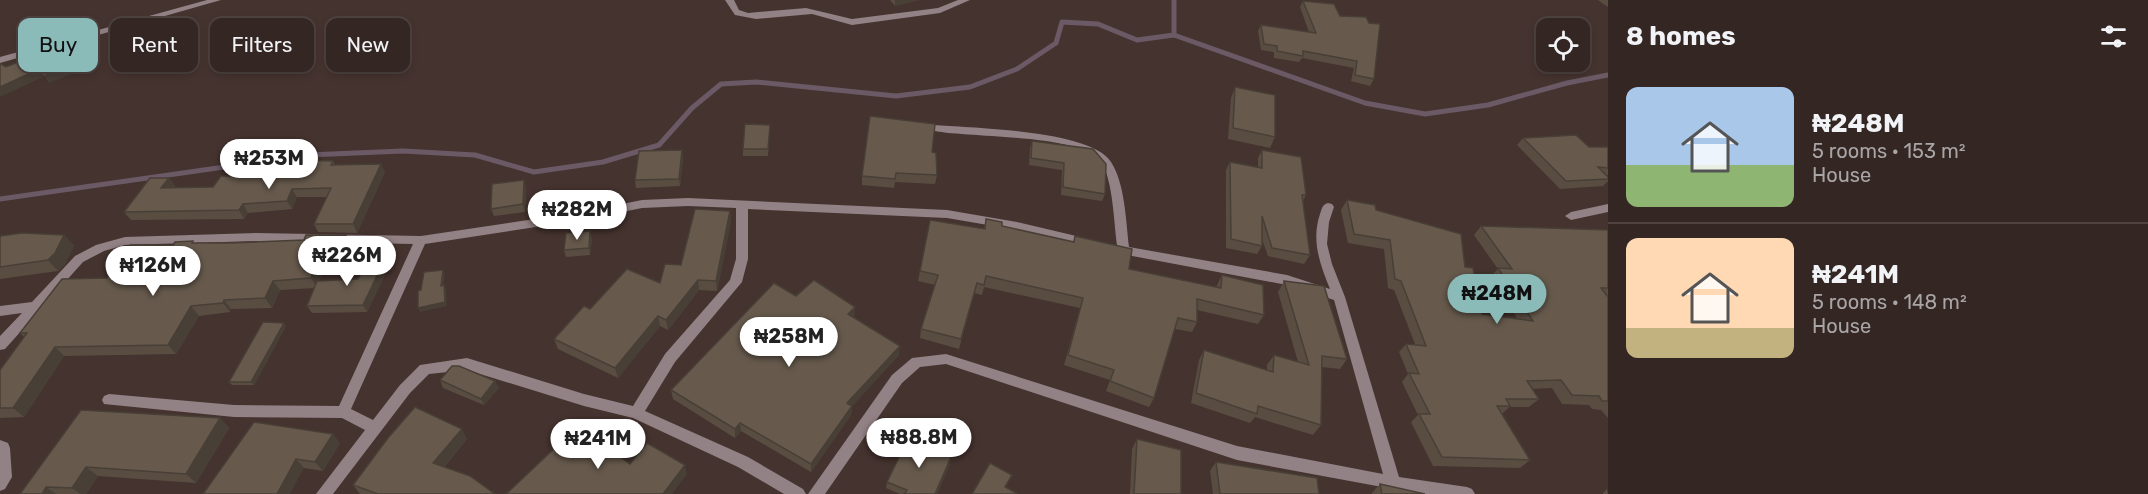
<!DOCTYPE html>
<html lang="en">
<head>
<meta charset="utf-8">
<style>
  :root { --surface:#342623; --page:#3c2e2b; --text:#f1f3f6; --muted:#a9a5a6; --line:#4e4341; --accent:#8bbbb9 }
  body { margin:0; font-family:Rubik,sans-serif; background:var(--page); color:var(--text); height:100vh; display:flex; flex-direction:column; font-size:22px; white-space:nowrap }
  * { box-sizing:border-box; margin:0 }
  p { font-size:20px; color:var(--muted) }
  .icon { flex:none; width:33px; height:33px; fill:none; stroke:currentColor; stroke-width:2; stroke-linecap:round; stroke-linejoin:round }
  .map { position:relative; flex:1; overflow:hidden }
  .details { display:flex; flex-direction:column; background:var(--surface); width:540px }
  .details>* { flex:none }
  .banner { position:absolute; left:18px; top:18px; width:570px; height:54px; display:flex; gap:12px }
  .buttons { position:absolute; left:1536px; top:18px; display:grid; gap:12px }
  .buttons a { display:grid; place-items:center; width:54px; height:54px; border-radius:12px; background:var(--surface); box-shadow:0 3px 9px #0003,0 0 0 2px var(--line); font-size:30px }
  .price { position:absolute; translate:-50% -51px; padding:0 14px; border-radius:21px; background:#fff; color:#222; font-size:20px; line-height:39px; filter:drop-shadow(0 2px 3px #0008) }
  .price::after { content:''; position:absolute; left:50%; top:36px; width:18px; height:14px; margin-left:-9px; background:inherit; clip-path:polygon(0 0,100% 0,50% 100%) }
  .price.selected { background:var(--accent); color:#111 }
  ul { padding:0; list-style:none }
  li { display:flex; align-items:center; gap:18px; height:150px; padding:0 18px }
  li+li { border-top:2px solid var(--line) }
  li span { display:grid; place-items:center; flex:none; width:168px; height:120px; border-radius:12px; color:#555 }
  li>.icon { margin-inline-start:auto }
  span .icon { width:72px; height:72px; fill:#fffc; stroke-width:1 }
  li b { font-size:26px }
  h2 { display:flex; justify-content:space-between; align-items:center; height:72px; padding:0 18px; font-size:26px }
  .pill { padding:0 21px; border-radius:12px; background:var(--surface); box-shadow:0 3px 9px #0003,0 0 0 2px var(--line); font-size:21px; line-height:54px }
  .pill.selected { background:var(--accent); color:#111 }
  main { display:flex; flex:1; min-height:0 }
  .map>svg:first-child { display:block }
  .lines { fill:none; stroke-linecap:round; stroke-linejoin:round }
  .stream { stroke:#6b5966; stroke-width:5 }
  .minor { fill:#928185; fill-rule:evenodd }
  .wall { fill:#594d42 }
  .shaded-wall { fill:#483f36 }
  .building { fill:#675a4d; stroke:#483f36; stroke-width:1.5 }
</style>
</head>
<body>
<main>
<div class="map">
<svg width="1608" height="494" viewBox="0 0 1608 494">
  <rect width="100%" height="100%" fill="#45332f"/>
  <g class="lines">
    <g class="stream">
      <polyline points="1174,0 1174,35"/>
      <polyline points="0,199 308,155 403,151 475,155 534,172 603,162 659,145 692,108 721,84 756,82 896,96 970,87 1017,69 1056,43 1062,22 1098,24 1137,40 1174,35 1365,103 1425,114 1488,105 1567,83 1608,75"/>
    </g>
    <g class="minor">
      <polygon points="207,0 221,0 0,63 0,57"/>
      <polygon points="725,0 734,0 739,10 748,13 806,8 852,19 938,8 958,0 970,0 940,13 852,25 812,14 756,19 735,15"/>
      <path d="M934 125C972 128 1091 130 1111 162 1125 183 1126 222 1129 247L1287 275 1330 289C1320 264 1311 241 1320 214 1322 208 1322 205 1328 203L1332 204 1334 207 1329 222 1327 244 1332 264 1345 297 1399 477 1467 487 1472 489 1475 494H1420L1237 460 946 364 920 367 902 383 825 494H808L892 375 912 358 946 354 1237 446 1383 474 1334 300 1287 285 1111 252 1109 249 1111 246 1117 245C1114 224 1113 181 1102 164 1083 132 967 139 930 130L929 128Z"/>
      <path d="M688 198 947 210 1017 222 1089 239 1095 243 1089 247 1017 230 947 218 748 209V259L742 282 675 362 645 411 748 457 803 489 806 494H784L738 467 633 418 584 406 467 370 429 374 410 393 333 494H316L365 430 342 418 234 417 104 404 102 400 104 396 109 394 234 405 339 406 413 244 257 241 125 245 104 251 83 262 5 349 0 350V336L22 313 0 316V306L32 302 75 256 96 245 125 237 257 233 421 236 588 211 642 200ZM688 206 736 208V259L730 280 665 354 633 406 584 394 467 358 420 365 400 385 373 420 351 409 425 244 588 219 642 208Z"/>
      <polygon points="1608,204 1608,212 1571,220 1565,216 1571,212"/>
      <polygon points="0,440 8,443 10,448 12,477 5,489 0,491"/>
    </g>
  </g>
  <g class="wall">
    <polygon points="890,0 919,0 895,6"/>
    <polygon points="1598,0 1608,0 1608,7 1602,3"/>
    <polygon points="1303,1 1340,16 1374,79 1370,86 1351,81 1354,68 1302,58 1299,62 1274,58 1274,52 1261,50 1258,31 1261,25 1309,32 1300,7"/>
    <polygon points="1235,87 1275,137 1270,148 1228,139 1231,98"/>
    <polygon points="770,125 768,156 743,156 743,149"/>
    <polygon points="1523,138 1589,147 1608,147 1608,175 1606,175 1608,177 1608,181 1603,186 1560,189 1517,145"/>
    <polygon points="1032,141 1093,149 1105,194 1102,201 1061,195 1062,170 1029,165 1030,148"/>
    <polygon points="682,150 683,158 680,186 636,188 635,180"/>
    <polygon points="1262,150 1306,195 1303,201 1310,255 1304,264 1268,256 1262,239 1262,246 1257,254 1226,248 1226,170 1230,162 1258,167 1258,158"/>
    <polygon points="932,152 937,175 935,184 895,182 894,188 862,185 862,176"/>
    <polygon points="333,161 335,165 385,172 357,233 318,232 314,224 327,197 297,197 292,209 248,213 244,219 131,220 124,212 169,178 175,186 174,188 213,187 266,176"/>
    <polygon points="526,187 525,212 494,216 491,209"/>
    <polygon points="1347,200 1376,210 1465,267 1482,314 1517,318 1490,277 1498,269 1474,235 1481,226 1608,230 1608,418 1601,410 1592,409 1589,405 1562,404 1552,388 1532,389 1539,399 1529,407 1509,407 1502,414 1530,460 1520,468 1433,466 1411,422 1418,415 1402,382 1408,374 1399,352 1406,344 1415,344 1394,290 1388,288 1384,249 1348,243 1341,210"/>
    <polygon points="730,211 731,221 717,291 699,290 668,330 660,326 618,378 558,349 554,339 590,309 660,283 681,265"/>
    <polygon points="986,219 1002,226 1073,242 1075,236 1129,269 1216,287 1222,275 1264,315 1258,324 1197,310 1197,322 1192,332 1175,329 1154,398 1149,407 1106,391 1110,380 1064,365 1080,308 984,287 982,295 974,293 959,349 920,338 921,329 935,285 918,281 920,271 984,229"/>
    <polygon points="64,235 74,246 65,264 58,271 0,279 0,236"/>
    <polygon points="346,235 351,245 346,256 328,258 319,281 358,279 386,257 390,264 367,312 312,313 307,306 315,288 280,290 272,308 231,309 230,312 199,316 176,354 64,356 24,417 0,418 0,370 24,337 20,333 107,278 173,245 194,243 231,243 304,240"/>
    <polygon points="592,238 590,255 566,257 564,250"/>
    <polygon points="1284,281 1347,359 1340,369 1322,367 1321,425 1313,435 1255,417 1250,423 1191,403 1199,360 1204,350 1267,370 1267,365 1274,355 1298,362 1278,292"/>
    <polygon points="796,296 855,307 854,316 853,317 899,355 852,406 851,415 811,472 741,431 735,438 673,399 671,390"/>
    <polygon points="286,326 254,385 232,385 229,382"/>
    <polygon points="440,380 495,381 499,388 484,405 443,388"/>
    <polygon points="81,410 220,418 229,428 196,483 98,476 86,494 20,494"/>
    <polygon points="467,439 444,467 495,494 360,494 353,485"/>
    <polygon points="1137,439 1181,494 1130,494 1132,449"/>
    <polygon points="340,443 323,471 304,468 203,494"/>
    <polygon points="951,457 950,464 937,494 900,494 886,488 887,482"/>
    <polygon points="1216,462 1319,494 1213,494 1210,471"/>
    <polygon points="1380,484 1425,494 1372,494 1372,493"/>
    <polygon points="1607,489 1608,494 1603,494 1603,493"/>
  </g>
  <g class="shaded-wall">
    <polygon points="895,0 919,0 895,6"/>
    <polygon points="74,63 79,71 49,83 44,76"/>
    <polygon points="37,70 43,77 0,97 0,87"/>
    <polygon points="682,150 683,158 680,186 679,179"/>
    <polygon points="381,164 385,172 357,233 353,224"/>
    <polygon points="169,178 175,186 167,196 161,188"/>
    <polygon points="524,180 526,187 525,212 523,204"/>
    <polygon points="292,189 297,197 292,209 287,201"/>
    <polygon points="243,204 248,213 244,219 239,210"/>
    <polygon points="730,211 731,221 717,291 716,281"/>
    <polygon points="590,231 592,238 590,255 589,248"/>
    <polygon points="64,235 74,246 65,264 58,271 48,260"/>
    <polygon points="346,235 351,245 346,256 341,247"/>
    <polygon points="322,248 328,258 317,287 311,278"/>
    <polygon points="386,257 390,264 367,312 363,305"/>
    <polygon points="443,270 445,274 442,290 441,286"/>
    <polygon points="698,280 699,290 668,330 666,320"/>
    <polygon points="273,281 280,290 272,308 265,298"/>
    <polygon points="444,285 446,289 447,306 420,312 418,308"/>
    <polygon points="224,300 231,309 230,312 223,303"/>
    <polygon points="191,306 199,316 176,354 168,345"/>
    <polygon points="855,307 854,316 847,323 848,314"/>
    <polygon points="658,316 660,326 618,378 615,368"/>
    <polygon points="284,323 286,326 254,385 251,382"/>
    <polygon points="900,346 899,355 847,412 847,403"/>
    <polygon points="55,347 64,356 24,417 13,408"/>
    <polygon points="495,381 499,388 484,405 481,399"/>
    <polygon points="852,406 851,415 811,472 811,464"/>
    <polygon points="220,418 229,428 196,483 186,474"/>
    <polygon points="740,423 741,431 735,438 735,429"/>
    <polygon points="462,429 467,439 439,472 433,463"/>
    <polygon points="333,434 340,443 323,471 315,462"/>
    <polygon points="951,457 950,464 937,494 935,494"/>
    <polygon points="296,459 304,468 290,494 277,494"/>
    <polygon points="685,465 687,474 672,494 663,494"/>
    <polygon points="86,467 98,476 86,494 80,494 72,488"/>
    <polygon points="46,487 56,494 42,494"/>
  </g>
  <g class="building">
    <polygon points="1303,1 1334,4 1340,16 1366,17 1369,23 1380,24 1374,79 1355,75 1357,61 1303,51 1303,56 1277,51 1277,46 1264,44 1261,25 1316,33"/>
    <polygon points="55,47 74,63 44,76 37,70 0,87 0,64 1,64 6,67"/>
    <polygon points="1235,87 1275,95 1275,137 1233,128"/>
    <polygon points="870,116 935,124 932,152 936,153 937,175 896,173 895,179 862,176"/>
    <polygon points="745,124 770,125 768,149 743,149"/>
    <polygon points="1576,135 1589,147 1608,147 1608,168 1598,167 1608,177 1608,179 1566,181 1523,138"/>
    <polygon points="1032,141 1093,149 1106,164 1105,194 1063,187 1064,163 1031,158"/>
    <polygon points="682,150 679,179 635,180 639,151"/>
    <polygon points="1262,150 1301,157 1306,195 1302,195 1310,255 1272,248 1262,216 1262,246 1231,239 1230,162 1262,168"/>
    <polygon points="304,160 333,161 331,165 381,164 353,224 314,224 331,188 292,189 287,201 243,204 239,210 124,212 150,178 169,178 161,188 213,187 221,176 266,176 273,163"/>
    <polygon points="524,180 523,204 491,209 492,184"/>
    <polygon points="1347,200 1375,205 1376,210 1461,234 1465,267 1473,268 1482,314 1533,321 1498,268 1512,269 1481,226 1608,230 1608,288 1601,288 1608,297 1608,401 1602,401 1599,396 1572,395 1561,380 1527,381 1539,399 1506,399 1510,406 1497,406 1530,460 1442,457 1419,414 1430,414 1409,373 1419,374 1406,344 1426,346 1401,281 1395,279 1390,240 1354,234"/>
    <polygon points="695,209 730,211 716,281 698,280 666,320 658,316 615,368 554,339 584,306 590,309 627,269 660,283 665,264 681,265"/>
    <polygon points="986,219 1002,222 1002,226 1074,242 1075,236 1132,249 1129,269 1221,288 1222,275 1263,285 1264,315 1197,299 1197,322 1178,318 1154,398 1110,381 1114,370 1068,355 1083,298 986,276 984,285 977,283 961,339 921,329 938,275 920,271 930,220 985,229"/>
    <polygon points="590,231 589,248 564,250 566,233"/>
    <polygon points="22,233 64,235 55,253 48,260 0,267 0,236"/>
    <polygon points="306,235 346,235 341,247 322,248 311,278 273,281 265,298 224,300 223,303 191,306 168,345 55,347 13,408 0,408 0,370 27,333 20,333 62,279 107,278 130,245 173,245 175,242 193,241 192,243 231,243 304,240"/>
    <polygon points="370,256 386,257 363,305 307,306 317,281 358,279"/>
    <polygon points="443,270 441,286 444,285 445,302 418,308 418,291 421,290 424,272"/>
    <polygon points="814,280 855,307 848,314 900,346 847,403 852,406 811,464 740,423 735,429 671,390 774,283 796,296"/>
    <polygon points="1284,281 1324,286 1347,359 1322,356 1321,425 1258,406 1257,414 1196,393 1204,350 1273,372 1274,355 1309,365"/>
    <polygon points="263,322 284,323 251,382 229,382"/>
    <polygon points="452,366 459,366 495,381 481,399 440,380"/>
    <polygon points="415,407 462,429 433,463 470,476 495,494 378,494 353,485 388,438"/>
    <polygon points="81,410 220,418 186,474 86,467 72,488 46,487 42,494 20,494"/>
    <polygon points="254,422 333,434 315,462 296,459 277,494 203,494"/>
    <polygon points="578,426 630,464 647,443 685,465 663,494 506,494"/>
    <polygon points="908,439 951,457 935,494 904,494 907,490 887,482"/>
    <polygon points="1137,439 1181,450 1181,494 1134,494"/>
    <polygon points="1216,462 1317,478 1319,494 1220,494"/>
    <polygon points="990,463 1012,475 1005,487 1018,494 972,494"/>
    <polygon points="1380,484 1425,494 1382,494"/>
  </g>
</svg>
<div class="buttons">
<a><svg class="icon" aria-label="locate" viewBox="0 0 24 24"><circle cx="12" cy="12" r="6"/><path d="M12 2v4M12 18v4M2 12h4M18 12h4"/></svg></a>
</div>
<b class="price" style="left:269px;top:190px">₦253M</b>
<b class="price" style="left:577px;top:241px">₦282M</b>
<b class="price" style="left:347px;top:287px">₦226M</b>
<b class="price" style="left:153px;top:297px">₦126M</b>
<b class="price selected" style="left:1497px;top:325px">₦248M</b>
<b class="price" style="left:789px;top:368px">₦258M</b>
<b class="price" style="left:919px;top:469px">₦88.8M</b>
<b class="price" style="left:598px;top:470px">₦241M</b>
<div class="banner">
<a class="pill selected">Buy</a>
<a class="pill">Rent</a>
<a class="pill">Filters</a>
<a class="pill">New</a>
</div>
</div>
<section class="details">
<h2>8 homes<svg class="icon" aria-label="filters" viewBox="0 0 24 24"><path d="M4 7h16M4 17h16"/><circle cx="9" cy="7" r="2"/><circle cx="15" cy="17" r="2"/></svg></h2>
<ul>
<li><span style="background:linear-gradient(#a9c7e8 65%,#8fb573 0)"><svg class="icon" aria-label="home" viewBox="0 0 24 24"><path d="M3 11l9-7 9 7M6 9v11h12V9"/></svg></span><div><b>₦248M</b><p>5 rooms · 153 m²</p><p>House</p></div></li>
<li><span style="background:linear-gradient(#ffd9b3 75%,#c2b280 0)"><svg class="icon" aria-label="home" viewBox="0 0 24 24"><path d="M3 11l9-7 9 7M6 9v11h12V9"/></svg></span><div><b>₦241M</b><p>5 rooms · 148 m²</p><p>House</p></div></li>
</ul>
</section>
</main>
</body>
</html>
